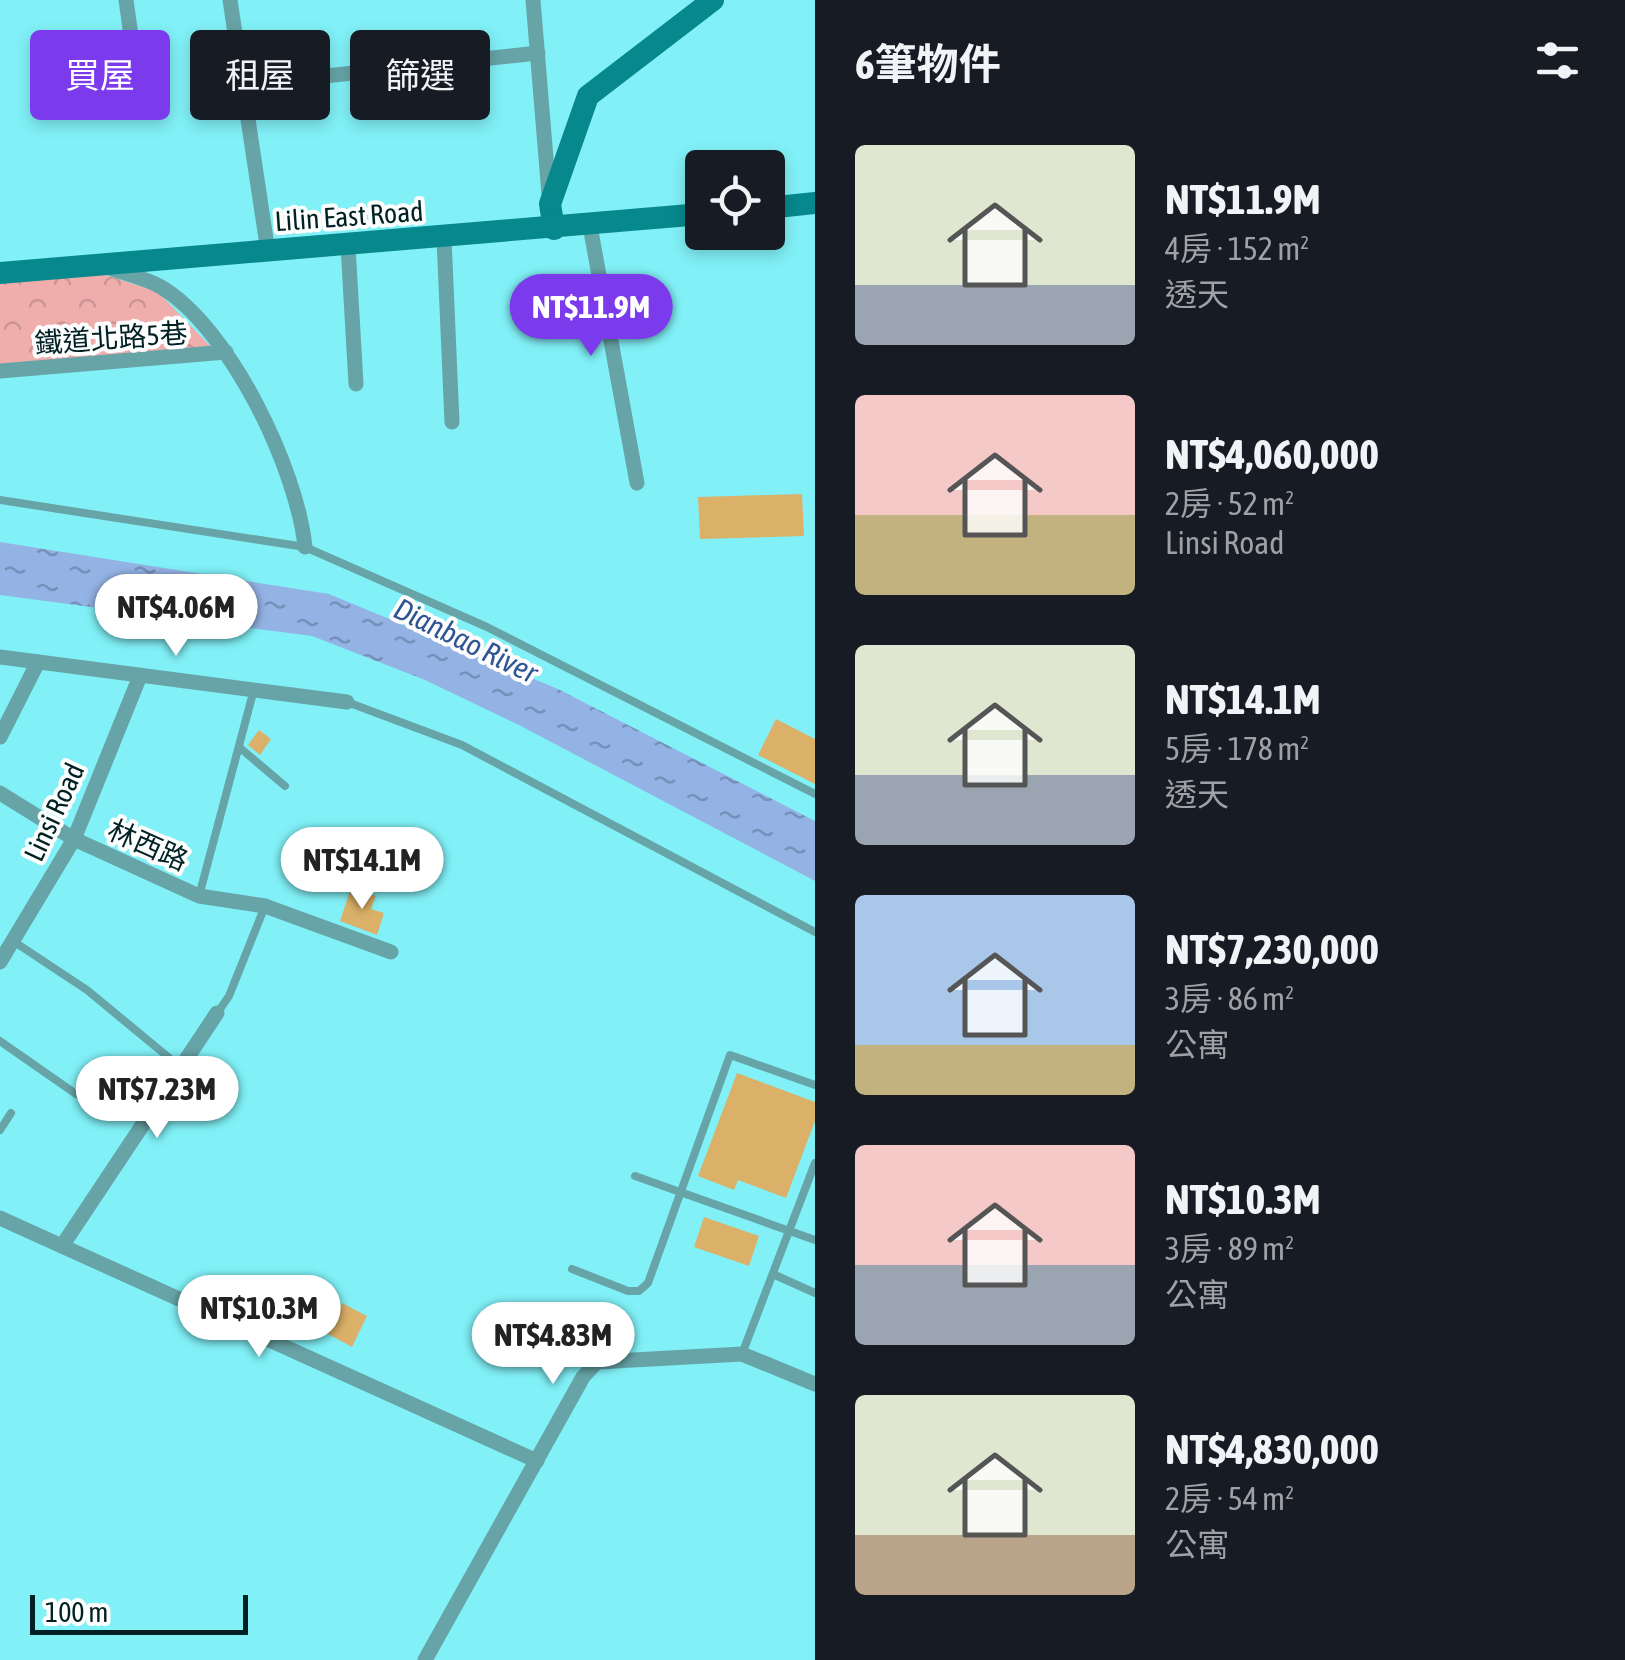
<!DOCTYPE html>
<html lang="zh-TW">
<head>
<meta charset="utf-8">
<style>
  :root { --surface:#171b24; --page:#20242c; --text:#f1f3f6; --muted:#9ea1a6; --accent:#7c3aed }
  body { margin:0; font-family:"Asap Condensed","Noto Sans TC",sans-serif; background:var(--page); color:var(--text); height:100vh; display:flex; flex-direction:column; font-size:38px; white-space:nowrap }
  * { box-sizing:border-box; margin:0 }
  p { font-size:32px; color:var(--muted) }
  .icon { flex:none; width:55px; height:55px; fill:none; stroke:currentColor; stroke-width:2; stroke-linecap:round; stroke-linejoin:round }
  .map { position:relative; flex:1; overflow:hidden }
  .drawer { display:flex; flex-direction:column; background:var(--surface); width:810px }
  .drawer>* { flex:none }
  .guide { position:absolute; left:30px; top:30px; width:635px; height:90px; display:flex; gap:20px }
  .controls { position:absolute; left:685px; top:150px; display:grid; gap:20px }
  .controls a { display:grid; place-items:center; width:100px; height:100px; border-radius:10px; background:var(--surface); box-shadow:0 5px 15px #0003; font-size:50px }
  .scale { position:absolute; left:30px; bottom:25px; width:218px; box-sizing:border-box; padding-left:10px; border:5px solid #002123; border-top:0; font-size:28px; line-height:35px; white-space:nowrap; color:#002123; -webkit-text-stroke:8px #fdfdfd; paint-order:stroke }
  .price { position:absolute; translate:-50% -85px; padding:0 22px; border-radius:35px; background:#fff; color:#222; font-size:32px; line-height:65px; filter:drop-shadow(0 2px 5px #0008) }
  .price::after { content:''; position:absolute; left:50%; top:60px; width:30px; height:22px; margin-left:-15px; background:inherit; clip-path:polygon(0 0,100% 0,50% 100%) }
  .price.current { background:var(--accent); color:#fff }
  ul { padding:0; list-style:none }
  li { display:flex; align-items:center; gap:30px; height:250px; padding:0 40px }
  li span { display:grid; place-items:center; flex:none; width:280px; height:200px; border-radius:10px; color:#555 }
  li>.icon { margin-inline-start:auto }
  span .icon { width:120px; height:120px; fill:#fffc; stroke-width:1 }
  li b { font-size:42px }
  h2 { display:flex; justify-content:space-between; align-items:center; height:120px; padding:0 40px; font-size:42px }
  .chip { padding:0 35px; border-radius:10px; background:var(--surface); box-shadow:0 5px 15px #0003; font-size:35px; line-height:90px }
  .chip.current { background:var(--accent); color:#fff }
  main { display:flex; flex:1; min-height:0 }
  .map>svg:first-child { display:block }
  .park { fill:url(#park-crowns) }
  .water { fill:url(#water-ripples) }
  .building { fill:#dbb169 }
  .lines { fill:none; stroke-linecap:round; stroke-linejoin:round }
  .lane { stroke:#67a4a7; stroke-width:8 }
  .street { stroke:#67a4a7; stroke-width:15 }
  .secondary { stroke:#06888d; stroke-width:22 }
  .labels { text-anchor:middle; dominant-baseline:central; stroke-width:8; stroke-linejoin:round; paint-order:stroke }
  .street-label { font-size:28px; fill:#002123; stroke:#fdfdfd }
  .water-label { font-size:30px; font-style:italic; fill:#305593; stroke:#fdfdfd }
</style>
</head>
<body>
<main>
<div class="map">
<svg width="815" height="1660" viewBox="0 0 815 1660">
  <defs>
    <pattern id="park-crowns" width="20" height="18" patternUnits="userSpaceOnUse" patternTransform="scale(2.5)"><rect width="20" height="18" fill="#efaeac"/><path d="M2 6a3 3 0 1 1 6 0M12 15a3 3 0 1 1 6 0" fill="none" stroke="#cb9594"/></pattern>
    <pattern id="water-ripples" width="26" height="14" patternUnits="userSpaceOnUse" patternTransform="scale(2.5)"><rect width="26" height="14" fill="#94b3e5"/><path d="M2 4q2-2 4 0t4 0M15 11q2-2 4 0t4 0" fill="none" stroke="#7691b9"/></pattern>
  </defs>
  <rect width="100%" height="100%" fill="#81f1f7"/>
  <polygon class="park" points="106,275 158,292 213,349 0,365 0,281"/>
  <polygon class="water" points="0,542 329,594 558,689 815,821 815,881 519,725 425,680 312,636 0,595"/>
  <g class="building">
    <polygon points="802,494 804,536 700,539 698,497"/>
    <polygon points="776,719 815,739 815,784 758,755"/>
    <polygon points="259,730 271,739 260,755 248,745"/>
    <polygon points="351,888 376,896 371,909 384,913 377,935 340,921"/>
    <polygon points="737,1073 815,1102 815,1121 786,1198 738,1180 734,1190 698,1176"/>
    <polygon points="108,1079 128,1094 118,1108 97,1092"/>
    <polygon points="704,1217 759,1236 749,1266 694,1247"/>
    <polygon points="342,1303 367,1316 352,1347 326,1333"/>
  </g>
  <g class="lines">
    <g class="lane">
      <polyline points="0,500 305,547 487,627 815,794"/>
      <polyline points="347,702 462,745 815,932"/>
      <polyline points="239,747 285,786"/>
      <polyline points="199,896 253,693"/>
      <polyline points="13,941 87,990 179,1066"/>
      <polyline points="218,1012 229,996 265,906"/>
      <polyline points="0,1041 76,1094"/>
      <polyline points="0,1130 11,1113"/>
      <polyline points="635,1176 815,1240"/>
      <polyline points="572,1269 628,1291 639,1291 648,1283 730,1055 815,1085"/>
      <polyline points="775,1275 815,1293"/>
      <polyline points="742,1354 815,1163"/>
    </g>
    <g class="street">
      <polyline points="126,0 134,57"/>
      <polyline points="230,0 268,252"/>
      <polyline points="533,0 549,195"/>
      <polyline points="243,85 538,53"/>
      <polyline points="590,226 637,483"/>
      <polyline points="444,238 452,422"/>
      <polyline points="348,246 356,384"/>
      <path d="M110 268C126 274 146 278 161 287 230 328 297 469 305 547"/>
      <polyline points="0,371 226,352"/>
      <polyline points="0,657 347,702"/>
      <polyline points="0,737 38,662"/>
      <polyline points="0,793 74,839 199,896 265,906 391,952"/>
      <polyline points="0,962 74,839 140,676"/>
      <polyline points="0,1218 537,1461"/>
      <polyline points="62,1246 217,1013"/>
      <polyline points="425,1660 583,1377 597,1362 742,1354 815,1384"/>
    </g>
    <g class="secondary">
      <polyline points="768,208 815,203"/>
      <polyline points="554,229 550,204 588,96 713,0"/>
      <polyline points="0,273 702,214"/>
    </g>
  </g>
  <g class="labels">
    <g class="street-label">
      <text transform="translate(349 216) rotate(-4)">Lilin East Road</text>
      <text transform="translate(111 338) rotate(-4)">鐵道北路5巷</text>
      <text transform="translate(54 812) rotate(-65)">Linsi Road</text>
      <text transform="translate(148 845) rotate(24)">林西路</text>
    </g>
    <g class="water-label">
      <text transform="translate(466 640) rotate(26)">Dianbao River</text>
    </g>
  </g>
</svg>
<div class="controls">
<a><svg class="icon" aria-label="locate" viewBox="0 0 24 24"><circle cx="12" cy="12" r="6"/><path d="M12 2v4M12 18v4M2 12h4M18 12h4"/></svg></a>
</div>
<div class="scale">100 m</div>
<b class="price current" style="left:591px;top:359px">NT$11.9M</b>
<b class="price" style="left:176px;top:659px">NT$4.06M</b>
<b class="price" style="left:362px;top:912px">NT$14.1M</b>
<b class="price" style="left:157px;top:1141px">NT$7.23M</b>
<b class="price" style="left:259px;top:1360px">NT$10.3M</b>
<b class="price" style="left:553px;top:1387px">NT$4.83M</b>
<div class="guide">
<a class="chip current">買屋</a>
<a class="chip">租屋</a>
<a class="chip">篩選</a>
</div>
</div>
<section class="drawer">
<h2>6筆物件<svg class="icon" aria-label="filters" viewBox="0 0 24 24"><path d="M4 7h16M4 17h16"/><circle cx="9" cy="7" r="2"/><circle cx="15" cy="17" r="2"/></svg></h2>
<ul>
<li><span style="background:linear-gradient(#dfe7d0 70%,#9aa5b1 0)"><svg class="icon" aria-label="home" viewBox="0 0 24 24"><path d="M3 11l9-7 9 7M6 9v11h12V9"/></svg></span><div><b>NT$11.9M</b><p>4房 · 152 m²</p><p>透天</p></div></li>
<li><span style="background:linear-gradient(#f6c9c9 60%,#c2b280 0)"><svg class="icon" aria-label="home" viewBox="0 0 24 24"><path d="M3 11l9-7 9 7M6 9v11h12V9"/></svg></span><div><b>NT$4,060,000</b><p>2房 · 52 m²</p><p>Linsi Road</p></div></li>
<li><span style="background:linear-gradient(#dfe7d0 65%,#9aa5b1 0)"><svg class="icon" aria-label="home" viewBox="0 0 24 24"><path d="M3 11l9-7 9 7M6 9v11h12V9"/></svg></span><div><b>NT$14.1M</b><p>5房 · 178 m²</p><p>透天</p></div></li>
<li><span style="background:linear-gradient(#a9c7e8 75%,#c2b280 0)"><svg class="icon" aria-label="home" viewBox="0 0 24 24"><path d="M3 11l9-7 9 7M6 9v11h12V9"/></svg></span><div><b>NT$7,230,000</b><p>3房 · 86 m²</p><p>公寓</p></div></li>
<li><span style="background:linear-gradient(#f6c9c9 60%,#9aa5b1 0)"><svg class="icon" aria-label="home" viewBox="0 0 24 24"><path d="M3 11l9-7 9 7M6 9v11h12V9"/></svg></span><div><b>NT$10.3M</b><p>3房 · 89 m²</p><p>公寓</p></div></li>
<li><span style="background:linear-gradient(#dfe7d0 70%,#b9a48a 0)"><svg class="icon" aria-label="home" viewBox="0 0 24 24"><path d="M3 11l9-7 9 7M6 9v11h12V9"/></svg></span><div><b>NT$4,830,000</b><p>2房 · 54 m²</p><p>公寓</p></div></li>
</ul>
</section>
</main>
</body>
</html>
